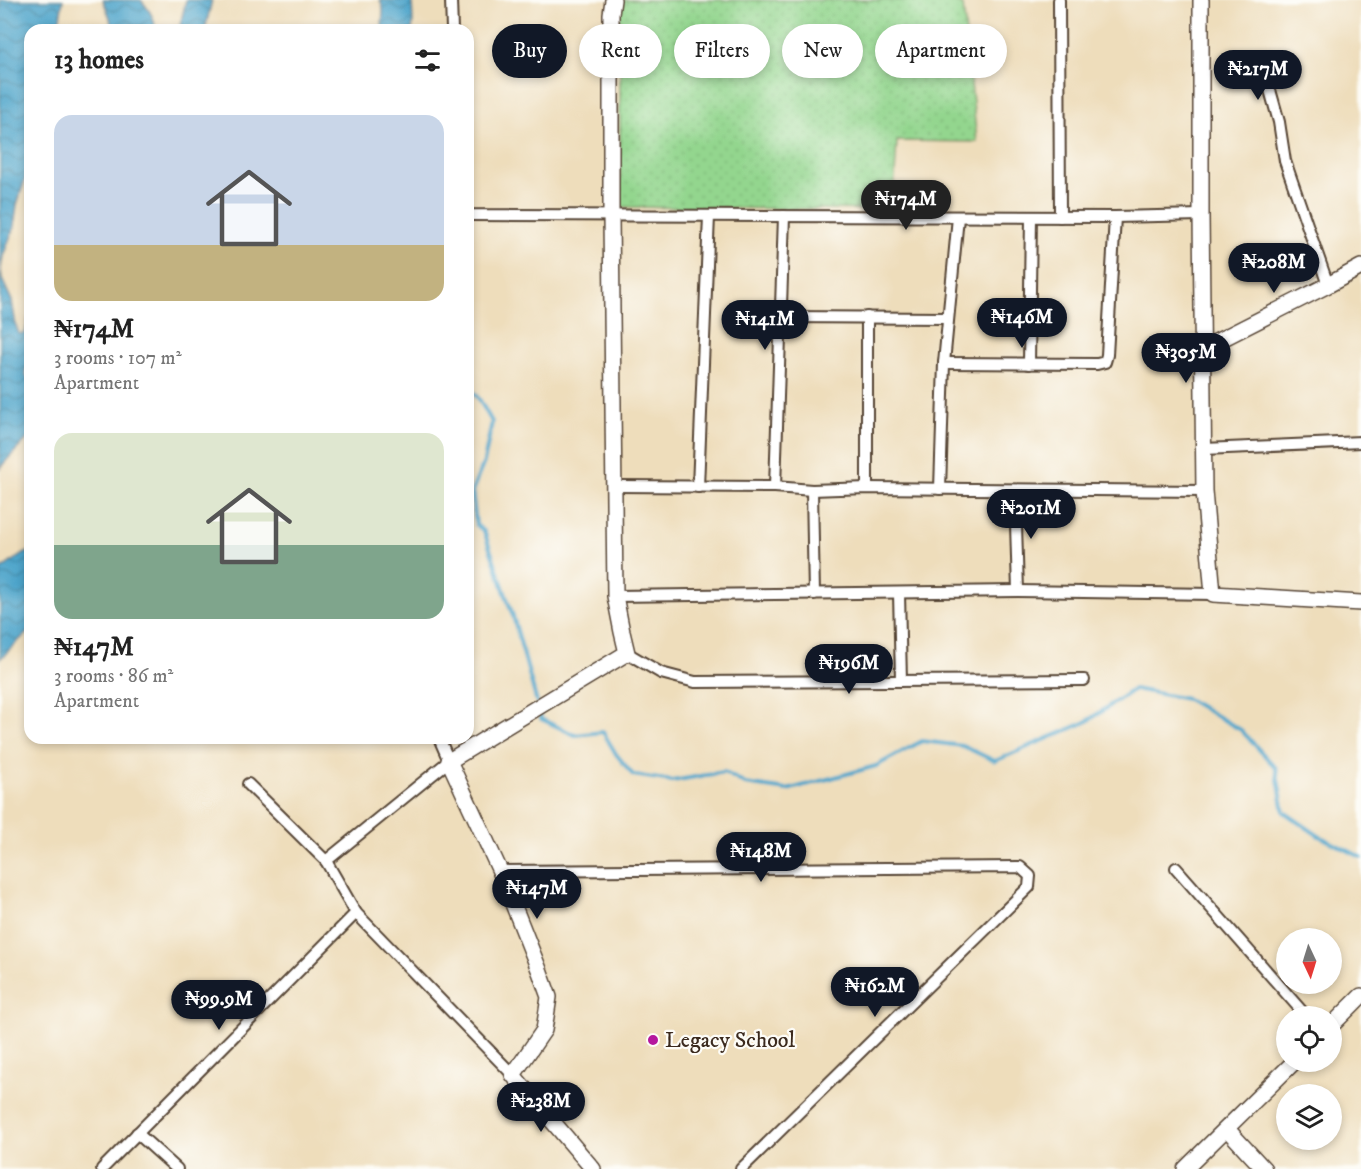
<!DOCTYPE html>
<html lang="en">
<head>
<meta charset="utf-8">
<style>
  :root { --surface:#fff; --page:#f6f6f6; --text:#222; --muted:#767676; --accent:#111827 }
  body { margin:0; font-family:"IM FELL DW Pica",serif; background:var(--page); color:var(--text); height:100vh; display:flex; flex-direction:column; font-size:22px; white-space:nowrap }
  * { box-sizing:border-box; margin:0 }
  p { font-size:20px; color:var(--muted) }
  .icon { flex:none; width:33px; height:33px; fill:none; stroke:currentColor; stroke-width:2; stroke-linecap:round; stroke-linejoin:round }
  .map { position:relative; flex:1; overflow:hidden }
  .drawer { position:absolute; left:24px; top:24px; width:450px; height:720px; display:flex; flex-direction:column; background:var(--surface); border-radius:18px; box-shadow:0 3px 9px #0003 }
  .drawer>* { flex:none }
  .guide { position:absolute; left:492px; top:24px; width:570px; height:54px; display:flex; gap:12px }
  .needle { width:39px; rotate:176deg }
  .fabs { position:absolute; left:1276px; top:928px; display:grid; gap:12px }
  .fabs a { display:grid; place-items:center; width:66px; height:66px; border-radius:50%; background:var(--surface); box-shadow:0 3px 9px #0003; font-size:30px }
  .price { position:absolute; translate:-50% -51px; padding:0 14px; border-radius:21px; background:var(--accent); color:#fff; font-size:20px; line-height:39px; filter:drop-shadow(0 2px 3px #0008) }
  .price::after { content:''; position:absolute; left:50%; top:36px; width:18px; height:14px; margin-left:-9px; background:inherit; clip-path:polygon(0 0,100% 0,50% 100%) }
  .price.current { background:#222; color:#fff }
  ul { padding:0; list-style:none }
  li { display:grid; align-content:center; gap:12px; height:318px; padding:0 30px }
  li span { display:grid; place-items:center; height:186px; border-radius:18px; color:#555 }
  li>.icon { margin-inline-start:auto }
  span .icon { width:108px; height:108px; fill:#fffc; stroke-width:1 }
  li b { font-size:26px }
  h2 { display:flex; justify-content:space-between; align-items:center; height:72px; padding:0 30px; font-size:26px }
  .tag { padding:0 21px; border-radius:27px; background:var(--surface); box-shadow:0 3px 9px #0003; font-size:21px; line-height:54px }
  .tag.current { background:var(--accent); color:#fff }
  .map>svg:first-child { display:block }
  .grass { fill:url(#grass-dots); stroke:#678056; stroke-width:1.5 }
  .water { fill:url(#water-waves); stroke:#446774; stroke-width:1.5 }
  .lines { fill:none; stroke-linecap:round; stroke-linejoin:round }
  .stream { stroke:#4da4ca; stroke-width:4 }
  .street-casing { stroke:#564536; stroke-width:14 }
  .secondary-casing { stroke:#564536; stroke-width:18 }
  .street { stroke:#fff; stroke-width:10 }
  .secondary { stroke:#fff; stroke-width:15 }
  .poi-dot { fill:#b5179e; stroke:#fdfcf7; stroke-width:2 }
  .labels { text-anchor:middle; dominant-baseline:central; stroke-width:4.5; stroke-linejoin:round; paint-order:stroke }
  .poi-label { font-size:22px; fill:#3b2a1e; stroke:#fdfcf7; text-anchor:start }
</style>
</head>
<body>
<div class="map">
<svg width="1361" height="1169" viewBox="0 0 1361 1169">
  <defs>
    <pattern id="grass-dots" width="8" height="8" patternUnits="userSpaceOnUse" patternTransform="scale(1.5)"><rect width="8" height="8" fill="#93d68e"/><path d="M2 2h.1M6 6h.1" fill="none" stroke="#80b87a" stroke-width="1.8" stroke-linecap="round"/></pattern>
    <pattern id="water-waves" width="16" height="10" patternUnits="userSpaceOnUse" patternTransform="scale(1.5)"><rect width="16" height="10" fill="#4da4ca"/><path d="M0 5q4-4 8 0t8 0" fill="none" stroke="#4186a3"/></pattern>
  </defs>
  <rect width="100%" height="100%" fill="#fdfcf7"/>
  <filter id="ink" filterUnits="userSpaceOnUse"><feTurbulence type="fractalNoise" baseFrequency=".0167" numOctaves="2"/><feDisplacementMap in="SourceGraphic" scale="12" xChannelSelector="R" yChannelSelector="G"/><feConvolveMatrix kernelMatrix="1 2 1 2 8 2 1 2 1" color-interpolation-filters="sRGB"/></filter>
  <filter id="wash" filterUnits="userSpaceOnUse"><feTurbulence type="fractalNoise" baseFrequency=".008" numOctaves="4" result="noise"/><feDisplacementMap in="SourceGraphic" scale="24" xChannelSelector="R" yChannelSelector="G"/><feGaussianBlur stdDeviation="1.35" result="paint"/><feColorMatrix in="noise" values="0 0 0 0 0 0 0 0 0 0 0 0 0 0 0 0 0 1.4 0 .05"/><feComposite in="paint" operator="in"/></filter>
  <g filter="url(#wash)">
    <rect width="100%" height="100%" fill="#edb"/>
    <polygon class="grass" points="620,0 949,0 963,5 977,142 897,141 893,210 620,207"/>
    <g class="water">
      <polygon points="0,0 63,0 58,30 30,30 30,163 17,205 14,228 3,256 1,269 2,279 12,301 16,325 19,334 25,333 30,313 30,367 27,368 25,371 26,376 30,380 30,436 4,463 0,469"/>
      <path d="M103 0H141C148 8 156 19 155 30H112L110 18Z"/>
      <polygon points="186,0 212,0 205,30 179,30"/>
      <polygon points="380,0 412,0 413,23 412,30 382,30 383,9"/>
      <polygon points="30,551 30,630 0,659 0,570 20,556"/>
    </g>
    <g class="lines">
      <g class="stream">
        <polyline points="468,387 479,399 492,422 484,462 472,491 476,525 484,531 513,616 537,703"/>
        <polyline points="539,711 541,719 575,735 603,732 616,754 633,775 672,781 724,772 745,784 787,790 876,766 922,741 963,746 995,761 1086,722 1134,689 1187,699 1241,730 1276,768 1284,812 1319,836 1361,857"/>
      </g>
    </g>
  </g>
  <g filter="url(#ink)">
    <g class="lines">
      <g class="street-casing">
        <g id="street">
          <polyline points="451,0 452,30"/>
          <polyline points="1059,0 1060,217"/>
          <polyline points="1265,72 1279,122 1285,161 1328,285"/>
          <polyline points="468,214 470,215 1115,217 1201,215"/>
          <polyline points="781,317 948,318"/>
          <polyline points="944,363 1097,364 1105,362 1107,355 1115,217"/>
          <polyline points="1029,364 1031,217"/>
          <polyline points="1204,449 1361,442"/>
          <polyline points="614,486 775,487 812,490 867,488 1204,491"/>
          <polyline points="698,487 709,216"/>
          <polyline points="775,487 784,216"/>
          <polyline points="867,488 867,317"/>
          <polyline points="940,489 944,363 958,217"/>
          <polyline points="812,490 814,594"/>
          <polyline points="1015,490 1018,591"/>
          <polyline points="899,593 901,681"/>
          <polyline points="615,596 1018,591 1213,594"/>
          <polyline points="627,653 661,673 695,682 1084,680"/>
          <polyline points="248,784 326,861 356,913 513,1075"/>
          <polyline points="326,861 449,761 439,738"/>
          <polyline points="1176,868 1307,1017"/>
          <polyline points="500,871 1020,867 1030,876 1029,887 741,1169"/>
          <polyline points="137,1133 177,1169"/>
          <polyline points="102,1169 356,913"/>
        </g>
      </g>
      <g class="secondary-casing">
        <g id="secondary">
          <polyline points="1201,0 1201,215 1204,491 1213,594 1361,603"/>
          <polyline points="1202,349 1328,285 1361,267"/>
          <polyline points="1332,1025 1361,996"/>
          <polyline points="1227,1129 1264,1169"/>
          <polyline points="593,1169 513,1075 544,1030 549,997 540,972 500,871 449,761 627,653 622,632 615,596 611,216 611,14 613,0"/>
          <polyline points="1185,1169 1294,1062"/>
        </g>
      </g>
      <use href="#street" class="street"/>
      <use href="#secondary" class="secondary"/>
    </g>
  </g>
  <circle class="poi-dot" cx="653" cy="1040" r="6"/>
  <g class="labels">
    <g class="poi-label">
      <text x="665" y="1040">Legacy School</text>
    </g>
  </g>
</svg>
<div class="fabs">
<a><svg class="needle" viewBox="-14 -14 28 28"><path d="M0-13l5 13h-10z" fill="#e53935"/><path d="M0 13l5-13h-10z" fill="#767676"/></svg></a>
<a><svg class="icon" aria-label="locate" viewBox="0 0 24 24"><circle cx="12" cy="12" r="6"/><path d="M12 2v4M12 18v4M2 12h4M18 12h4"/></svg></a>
<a><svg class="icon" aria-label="layers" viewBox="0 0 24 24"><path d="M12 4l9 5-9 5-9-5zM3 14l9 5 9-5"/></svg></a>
</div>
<b class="price" style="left:1258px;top:101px">₦217M</b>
<b class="price current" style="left:906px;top:231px">₦174M</b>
<b class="price" style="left:1274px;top:294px">₦208M</b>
<b class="price" style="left:1022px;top:349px">₦146M</b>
<b class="price" style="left:765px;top:351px">₦141M</b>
<b class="price" style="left:1186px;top:384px">₦305M</b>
<b class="price" style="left:1031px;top:540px">₦201M</b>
<b class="price" style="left:849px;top:695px">₦196M</b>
<b class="price" style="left:761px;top:883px">₦148M</b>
<b class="price" style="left:537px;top:920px">₦147M</b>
<b class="price" style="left:875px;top:1018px">₦162M</b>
<b class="price" style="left:219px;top:1031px">₦99.9M</b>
<b class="price" style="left:541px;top:1133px">₦238M</b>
<div class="guide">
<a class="tag current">Buy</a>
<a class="tag">Rent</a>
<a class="tag">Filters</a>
<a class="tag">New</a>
<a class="tag">Apartment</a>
</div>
<section class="drawer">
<h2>13 homes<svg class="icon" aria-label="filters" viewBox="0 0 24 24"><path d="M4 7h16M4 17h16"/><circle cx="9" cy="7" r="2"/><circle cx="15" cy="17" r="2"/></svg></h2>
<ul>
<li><span style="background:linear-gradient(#c9d6e8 70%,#c2b280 0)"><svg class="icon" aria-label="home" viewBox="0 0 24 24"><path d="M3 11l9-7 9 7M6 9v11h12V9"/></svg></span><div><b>₦174M</b><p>3 rooms · 107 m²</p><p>Apartment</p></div></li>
<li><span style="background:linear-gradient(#dfe7d0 60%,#7fa58c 0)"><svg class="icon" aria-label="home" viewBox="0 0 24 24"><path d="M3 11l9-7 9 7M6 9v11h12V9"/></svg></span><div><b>₦147M</b><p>3 rooms · 86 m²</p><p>Apartment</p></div></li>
</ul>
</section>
</div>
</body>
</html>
